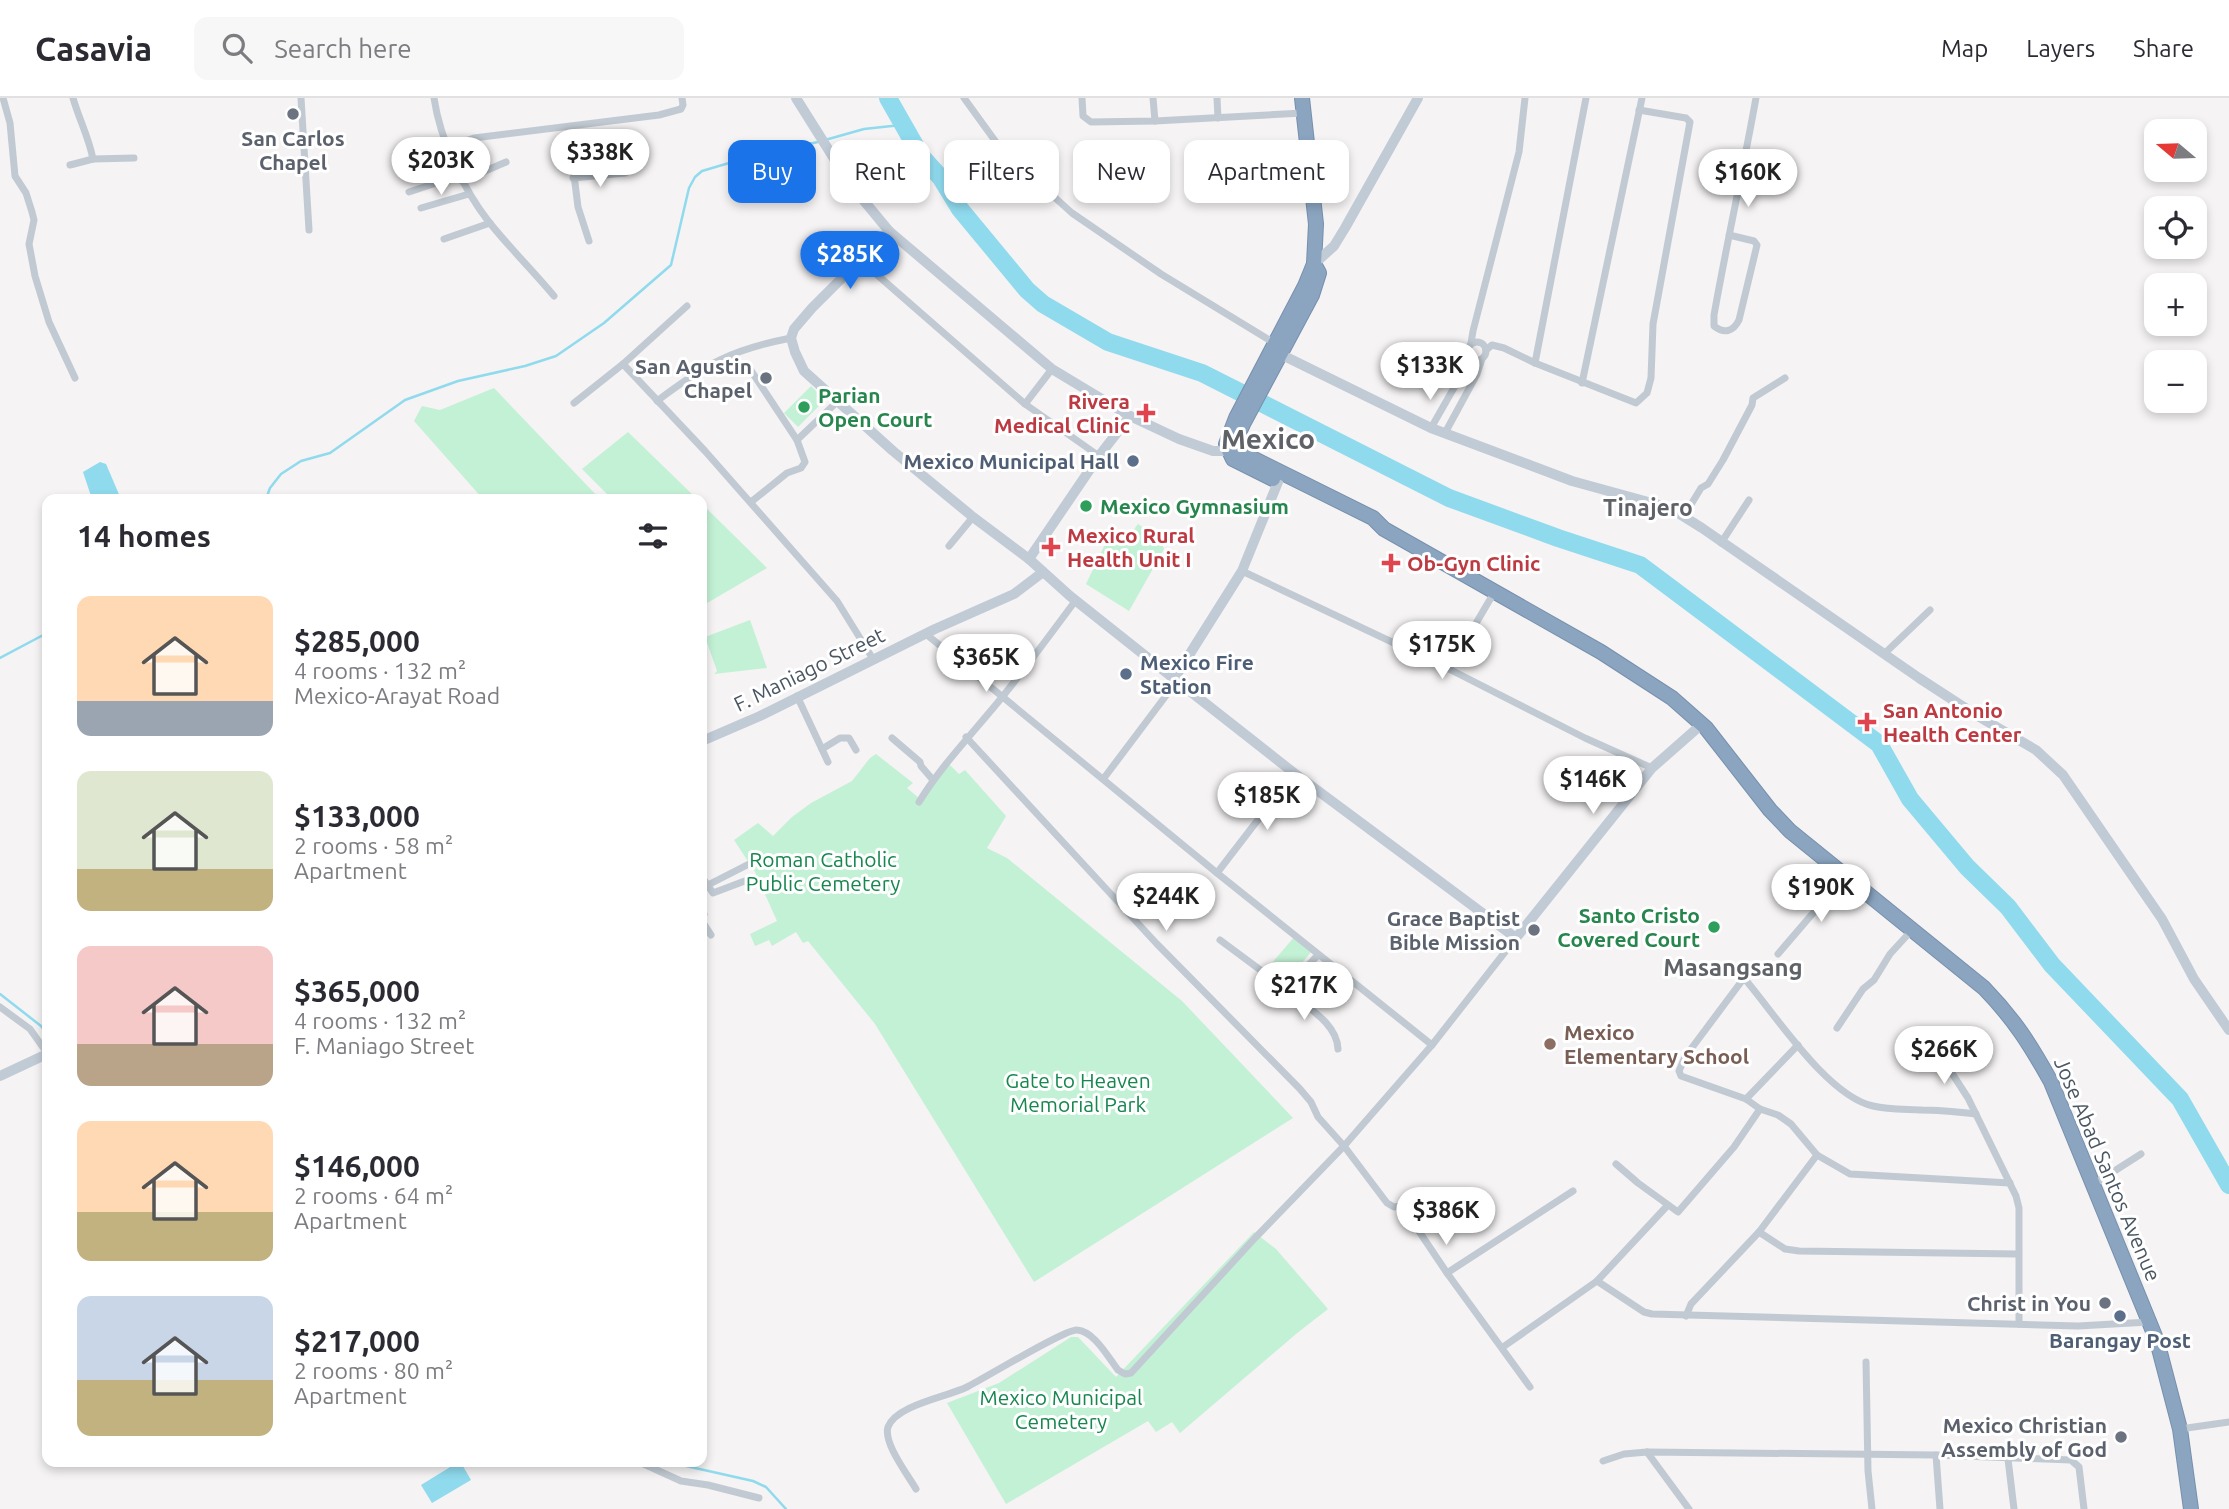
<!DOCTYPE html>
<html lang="en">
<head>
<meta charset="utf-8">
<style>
  :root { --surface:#fff; --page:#f7f7f7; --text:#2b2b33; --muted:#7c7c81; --line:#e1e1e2; --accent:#1a73e8 }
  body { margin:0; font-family:Ubuntu,sans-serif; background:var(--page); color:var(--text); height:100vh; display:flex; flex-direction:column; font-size:26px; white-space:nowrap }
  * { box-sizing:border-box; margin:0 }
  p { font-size:23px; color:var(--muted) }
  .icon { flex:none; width:38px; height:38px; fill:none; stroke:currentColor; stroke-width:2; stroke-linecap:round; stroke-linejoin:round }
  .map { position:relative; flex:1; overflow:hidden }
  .details { position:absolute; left:42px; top:396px; width:665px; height:973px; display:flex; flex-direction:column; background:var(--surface); border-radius:14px; box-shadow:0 4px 10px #0003 }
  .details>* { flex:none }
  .hud { position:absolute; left:728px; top:42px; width:665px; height:63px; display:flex; gap:14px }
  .needle { width:46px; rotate:289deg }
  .buttons { position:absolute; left:2144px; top:21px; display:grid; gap:14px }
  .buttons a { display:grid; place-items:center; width:63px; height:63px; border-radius:14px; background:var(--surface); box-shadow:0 4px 10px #0003; font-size:35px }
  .price { position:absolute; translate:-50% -60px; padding:0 16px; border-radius:24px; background:#fff; color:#222; font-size:23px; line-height:46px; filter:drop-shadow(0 2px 4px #0008) }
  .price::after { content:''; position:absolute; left:50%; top:42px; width:21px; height:16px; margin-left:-10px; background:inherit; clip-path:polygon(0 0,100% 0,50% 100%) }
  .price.current { background:var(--accent); color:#fff }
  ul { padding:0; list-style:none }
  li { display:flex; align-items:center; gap:21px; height:175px; padding:0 35px }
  li span { display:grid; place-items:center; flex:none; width:196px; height:140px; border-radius:14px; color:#555 }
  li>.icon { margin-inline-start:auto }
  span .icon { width:84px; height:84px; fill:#fffc; stroke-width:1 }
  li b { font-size:30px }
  h2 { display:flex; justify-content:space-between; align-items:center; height:84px; padding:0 35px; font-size:30px }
  .pill { padding:0 24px; border-radius:14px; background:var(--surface); box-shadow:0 4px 10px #0003; font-size:24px; line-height:63px }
  .pill.current { background:var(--accent); color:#fff }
  header { display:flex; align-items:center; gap:42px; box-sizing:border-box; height:98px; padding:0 35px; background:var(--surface); border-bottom:2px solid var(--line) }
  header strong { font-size:33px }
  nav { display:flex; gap:38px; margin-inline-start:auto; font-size:24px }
  .search { width:490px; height:63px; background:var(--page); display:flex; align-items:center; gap:18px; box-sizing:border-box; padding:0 24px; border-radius:14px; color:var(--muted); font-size:26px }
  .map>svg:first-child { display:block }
  .green { fill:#c3f1d5 }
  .water { fill:#90daee }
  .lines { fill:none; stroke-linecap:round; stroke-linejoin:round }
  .stream { stroke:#90daee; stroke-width:2.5 }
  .river { stroke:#90daee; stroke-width:18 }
  .highway-casing { stroke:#7690ad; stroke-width:16 }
  .street { stroke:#c1cad2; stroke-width:7 }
  .secondary { stroke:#c1cbd6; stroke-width:10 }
  .highway { stroke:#8ba5c1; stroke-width:14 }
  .worship-dot { fill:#6b7280; stroke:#fff; stroke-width:2.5 }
  .leisure-dot { fill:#2e9e5b; stroke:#fff; stroke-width:2.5 }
  .health-dot { fill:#e0444e; stroke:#fff; stroke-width:2.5 }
  .service-dot { fill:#5c6f8a; stroke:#fff; stroke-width:2.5 }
  .education-dot { fill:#8d6e63; stroke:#fff; stroke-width:2.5 }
  .labels { text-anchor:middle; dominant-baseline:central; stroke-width:6; stroke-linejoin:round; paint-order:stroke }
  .worship-label { font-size:21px; font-weight:bold; fill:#5b616d; stroke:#fff; text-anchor:end }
  .leisure-label { font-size:21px; font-weight:bold; fill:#27864d; stroke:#fff; text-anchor:start }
  .health-label { font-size:21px; font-weight:bold; fill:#be3a42; stroke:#fff; text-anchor:start }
  .service-label { font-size:21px; font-weight:bold; fill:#4e5e75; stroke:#fff; text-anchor:end }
  .street-label { font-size:21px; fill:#4a5661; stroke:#fff }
  .park-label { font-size:21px; fill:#17864f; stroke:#fff }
  .education-label { font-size:21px; font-weight:bold; fill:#785e54; stroke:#fff; text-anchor:start }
  .neighbourhood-label { font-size:23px; font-weight:bold; fill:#5f6368; stroke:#fff }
  .quarter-label { font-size:24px; font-weight:bold; fill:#5f6368; stroke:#fff }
  .district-label { font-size:28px; font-weight:bold; fill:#5f6368; stroke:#fff }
</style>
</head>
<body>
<header>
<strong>Casavia</strong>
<div class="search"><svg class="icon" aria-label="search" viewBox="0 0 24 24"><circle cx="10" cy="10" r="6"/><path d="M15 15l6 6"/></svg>Search here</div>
<nav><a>Map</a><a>Layers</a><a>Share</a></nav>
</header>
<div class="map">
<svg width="2229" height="1411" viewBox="0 0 2229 1411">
  <rect width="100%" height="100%" fill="#f5f3f3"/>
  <g class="green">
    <polygon points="811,288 825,302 798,329 784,315"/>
    <polygon points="494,290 600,401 483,401 414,323 422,308 440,312"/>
    <polygon points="628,334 697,401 612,401 582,371"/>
    <polygon points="702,406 767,470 702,508"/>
    <polygon points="1138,426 1160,441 1164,451 1129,513 1086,486 1110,436 1124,445"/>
    <polygon points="750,522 767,570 714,576 717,573 705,539"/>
    <polygon points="876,656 913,685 907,690 920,701 948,665 959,676 965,672 1006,718 987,750 1007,760 1182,903 1293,1020 1034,1184 875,926 808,843 803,845 796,834 772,848 769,842 755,848 750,836 777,823 755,774 734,742 758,725 773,738 792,719 811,705 852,683 870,660"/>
    <polygon points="1295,838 1312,853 1282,888 1265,873"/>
    <polygon points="1254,1134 1276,1151 1328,1211 1296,1236 1180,1335 1172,1324 1156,1334 1148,1323 1006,1406 947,1305 999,1285 1071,1239 1078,1239 1116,1279"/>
  </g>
  <g class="water">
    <polygon points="100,364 106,366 121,401 92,401 83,374"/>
    <polygon points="460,1363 471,1382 432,1405 421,1387"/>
  </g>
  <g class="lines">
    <g class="stream">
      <polyline points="825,42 864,31 901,27"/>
      <polyline points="266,401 270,390 281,376 301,363 330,355 405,302 458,283 525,268 556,258 604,225 671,167 689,90 695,79 702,73 763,55 818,44"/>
      <polyline points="0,560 47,535"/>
      <polyline points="0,896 41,928 47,936"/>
      <polyline points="664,1363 753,1383 766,1389 786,1411"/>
    </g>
    <polyline class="river" points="888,0 921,58 941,80 960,111 1027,192 1043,206 1108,244 1202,275 1449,400 1558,440 1640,467 1879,646 1910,701 1967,769 2008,809 2052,867 2180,1001 2229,1087"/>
    <g class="highway-casing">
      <g id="highway">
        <path d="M1314 166 1319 175 1312 197 1243 326 1236 341V347L1248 358 1373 420 1384 431 1601 554 1672 600 1706 630 1770 712 1790 733 1984 890C2014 921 2030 946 2051 984L2157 1243 2180 1331 2191 1411"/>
        <polyline points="1273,381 1233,361 1226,346 1236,320 1305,188 1314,166 1316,126 1302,0"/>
      </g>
    </g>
    <g class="street">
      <polyline points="3,0 10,25 15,78 26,95 32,114 34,122 29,146 35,178 49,224 75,280"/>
      <path d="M73 0C79 21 89 40 93 61"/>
      <polyline points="301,0 309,132"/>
      <path d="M434 0C440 41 463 91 489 124 509 149 533 173 554 198"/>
      <polyline points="964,0 1001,51 1072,115 1161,176 1276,246"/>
      <polyline points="1082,0 1083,18 1091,24 1155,23 1303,15"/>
      <polyline points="1153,0 1155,23"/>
      <polyline points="1217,0 1218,20"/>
      <polyline points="568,29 578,109 589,143"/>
      <polyline points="448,49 474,40 659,17 681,11 683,7 682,0"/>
      <polyline points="70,67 93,61 134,60"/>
      <polyline points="573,80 625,75"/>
      <polyline points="462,83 506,64"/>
      <polyline points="409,94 436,85 441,72 457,68"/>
      <polyline points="421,110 469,96"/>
      <path d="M1729 137 1754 143 1757 147 1739 222C1733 234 1724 236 1714 228V217C1727 144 1743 72 1756 0"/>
      <polyline points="444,141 490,125"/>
      <polyline points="859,161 1025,306 1099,358"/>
      <circle cx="1477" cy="253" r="9"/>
      <polyline points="1471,245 1473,233 1519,54 1525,0"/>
      <polyline points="1486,252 1492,247 1504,250 1535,265 1636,305 1647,295 1651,280 1653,226 1690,24 1686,20 1639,12"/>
      <polyline points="1535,265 1586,0"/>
      <polyline points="623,266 705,353 837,503 873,561"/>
      <polyline points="748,268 797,342 805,364 801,370 787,375 751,404"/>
      <polyline points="1582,285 1642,0"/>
      <path d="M657 303C706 266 730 252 791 240"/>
      <polyline points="574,305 623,266 687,208"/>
      <polyline points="1025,306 1052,271"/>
      <polyline points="1431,330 1471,260"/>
      <polyline points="1445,335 1477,276 1482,261"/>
      <polyline points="797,342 838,303"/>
      <polyline points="1684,418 1701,390 1708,386 1723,362 1752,307 1753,300 1785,280"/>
      <polyline points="1721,445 1749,402"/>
      <polyline points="949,448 973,419"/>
      <polyline points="1242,473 1449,571 1585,640 1652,670"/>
      <polyline points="926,536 1217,775 1432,947"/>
      <polyline points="1884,556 1930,512"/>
      <polyline points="1449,571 1495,493"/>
      <polyline points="797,598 828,664"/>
      <polyline points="966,639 1156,845 1300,991 1311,1004 1318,1019 1344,1048 1387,1105 1394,1109 1402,1108 1447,1175 1573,1093"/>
      <polyline points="892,640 920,664 921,668 933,682"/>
      <polyline points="822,651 840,640 849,640 856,652"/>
      <polyline points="1104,680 1177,583"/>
      <path d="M919 704C943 665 975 633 1003 598 1028 567 1052 534 1076 502"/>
      <polyline points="1217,775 1294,675"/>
      <polyline points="702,779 713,795 750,781"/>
      <polyline points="702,790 749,766"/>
      <polyline points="702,812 704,816 702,817"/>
      <polyline points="702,823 711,837"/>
      <polyline points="1220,842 1286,891 1318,857"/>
      <polyline points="1778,856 1844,779"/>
      <path d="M1286 891C1304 908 1337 924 1338 951"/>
      <polyline points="0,909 30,931 47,955"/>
      <polyline points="1837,930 1863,891 1874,882 1890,856 1912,832"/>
      <polyline points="1933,946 1968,1000 2016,1098 2019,1110 2019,1226"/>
      <polyline points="1746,1001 1798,947"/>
      <path d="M1976 1016C1958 1014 1940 1012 1922 1012 1906 1011 1889 1012 1873 1008 1827 998 1775 916 1744 880L1685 959 1679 973 1681 978 1746 1001 1760 1011 1778 1017 1791 1026 1817 1057 1850 1076 2010 1085"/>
      <polyline points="1616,1066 1638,1085 1678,1114 1734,1049 1760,1011"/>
      <polyline points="2094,1086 2141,1056"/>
      <polyline points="1759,1134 1785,1151 1799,1153 2018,1156"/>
      <polyline points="1447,1175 1530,1289"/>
      <polyline points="1597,1183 1667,1108"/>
      <polyline points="1686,1218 1691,1206 1759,1134 1817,1057"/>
      <polyline points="1503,1249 1597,1183 1644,1214 1652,1216 2078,1228 2149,1224"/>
      <polyline points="1866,1264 1868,1373 1872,1411"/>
      <polyline points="2180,1331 2229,1324"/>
      <polyline points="1647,1354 1689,1411"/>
      <polyline points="1936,1357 1940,1411"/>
      <polyline points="2008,1361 2014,1411"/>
      <polyline points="637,1363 681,1383 708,1387 759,1400"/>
      <polyline points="1603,1363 1624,1356 1647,1354 1936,1357 2071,1362 2079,1369 2084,1411"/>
      <path d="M916 1391C908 1377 883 1345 888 1329 896 1307 947 1299 967 1289 985 1280 1065 1231 1077 1232 1094 1233 1108 1259 1118 1272L1125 1276 1131 1275 1255 1140 1344 1048 1432 947 1516 840"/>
    </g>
    <g class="secondary">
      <polyline points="796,0 850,86 889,133 1052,271 1130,318 1179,341 1213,353 1233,353"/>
      <polyline points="889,133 812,210 794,231 791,240 795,254 804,273 893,353 973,419 1029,461 1070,498 1177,583 1294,675 1516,840 1652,670 1702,626"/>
      <polyline points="1314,166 1334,148 1345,130 1418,0"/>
      <polyline points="1276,254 1431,330 1572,383 1670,410 1702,430 1919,580 1976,617 2036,652 2063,677 2162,821 2194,881 2229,932"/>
      <polyline points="1029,461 1099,358 1130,318"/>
      <polyline points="1174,581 1242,473 1278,384"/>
      <polyline points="702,643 760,618 935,531 1014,496 1043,474"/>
      <polyline points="0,978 47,956"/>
    </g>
    <use href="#highway" class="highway"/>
  </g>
  <g class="worship-dot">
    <circle cx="293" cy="16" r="7"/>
    <circle cx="766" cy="280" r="7"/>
    <circle cx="1534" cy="832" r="7"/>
    <circle cx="2105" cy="1205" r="7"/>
    <circle cx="2121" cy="1339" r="7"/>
  </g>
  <g class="leisure-dot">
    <circle cx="804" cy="309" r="7"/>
    <circle cx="1086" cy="408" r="7"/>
    <circle cx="1714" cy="829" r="7"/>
  </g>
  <g class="health-dot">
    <path d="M1142.5 304.5h7v7h7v7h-7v7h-7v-7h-7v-7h7z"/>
    <path d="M1047.5 438.5h7v7h7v7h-7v7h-7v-7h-7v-7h7z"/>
    <path d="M1387.5 454.5h7v7h7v7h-7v7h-7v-7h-7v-7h7z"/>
    <path d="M1863.5 613.5h7v7h7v7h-7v7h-7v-7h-7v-7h7z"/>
  </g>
  <g class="service-dot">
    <circle cx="1133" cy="363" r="7"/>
    <circle cx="1126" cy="576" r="7"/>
    <circle cx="2120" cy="1218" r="7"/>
  </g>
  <circle class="education-dot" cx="1550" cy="946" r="7"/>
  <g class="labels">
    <g class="worship-label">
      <text x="293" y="40" text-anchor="middle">San Carlos<tspan x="293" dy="24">Chapel</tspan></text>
      <text x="752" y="268">San Agustin<tspan x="752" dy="24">Chapel</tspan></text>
      <text x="1520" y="820">Grace Baptist<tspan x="1520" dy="24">Bible Mission</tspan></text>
      <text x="2091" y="1205">Christ in You</text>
      <text x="2107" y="1327">Mexico Christian<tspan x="2107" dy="24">Assembly of God</tspan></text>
    </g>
    <g class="leisure-label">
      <text x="818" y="297">Parian<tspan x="818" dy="24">Open Court</tspan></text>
      <text x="1100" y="408">Mexico Gymnasium</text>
      <text x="1700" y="817" text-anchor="end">Santo Cristo<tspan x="1700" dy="24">Covered Court</tspan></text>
    </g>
    <g class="health-label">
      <text x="1130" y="303" text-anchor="end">Rivera<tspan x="1130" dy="24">Medical Clinic</tspan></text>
      <text x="1067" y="437">Mexico Rural<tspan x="1067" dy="24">Health Unit I</tspan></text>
      <text x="1407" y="465">Ob-Gyn Clinic</text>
      <text x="1883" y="612">San Antonio<tspan x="1883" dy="24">Health Center</tspan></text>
    </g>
    <g class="service-label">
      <text x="1119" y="363">Mexico Municipal Hall</text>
      <text x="1140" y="564" text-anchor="start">Mexico Fire<tspan x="1140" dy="24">Station</tspan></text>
      <text x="2120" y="1242" text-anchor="middle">Barangay Post</text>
    </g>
    <g class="street-label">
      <text transform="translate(809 571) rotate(-26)">F. Maniago Street</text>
      <text transform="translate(2108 1071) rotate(67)">Jose Abad Santos Avenue</text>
    </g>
    <g class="park-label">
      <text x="823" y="761">Roman Catholic<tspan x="823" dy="24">Public Cemetery</tspan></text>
      <text x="1078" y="982">Gate to Heaven<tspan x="1078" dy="24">Memorial Park</tspan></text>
      <text x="1061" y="1299">Mexico Municipal<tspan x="1061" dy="24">Cemetery</tspan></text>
    </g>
    <g class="education-label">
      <text x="1564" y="934">Mexico<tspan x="1564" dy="24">Elementary School</tspan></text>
    </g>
    <g class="neighbourhood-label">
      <text x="1648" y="409">Tinajero</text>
    </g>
    <g class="quarter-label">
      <text x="1733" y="869">Masangsang</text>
    </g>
    <g class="district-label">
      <text x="1268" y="340">Mexico</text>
    </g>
  </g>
</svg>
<div class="buttons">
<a><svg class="needle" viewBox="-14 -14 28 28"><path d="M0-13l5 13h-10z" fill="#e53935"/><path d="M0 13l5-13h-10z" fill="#7c7c81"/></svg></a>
<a><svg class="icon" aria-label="locate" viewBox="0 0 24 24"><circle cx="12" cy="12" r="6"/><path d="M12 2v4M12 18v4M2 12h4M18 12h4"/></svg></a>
<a>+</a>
<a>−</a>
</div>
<b class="price" style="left:600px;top:91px">$338K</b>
<b class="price" style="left:441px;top:99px">$203K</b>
<b class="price" style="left:1748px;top:111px">$160K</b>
<b class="price current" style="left:850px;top:193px">$285K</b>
<b class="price" style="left:1430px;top:304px">$133K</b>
<b class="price" style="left:1442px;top:583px">$175K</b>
<b class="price" style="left:986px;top:596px">$365K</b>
<b class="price" style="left:1593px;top:718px">$146K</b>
<b class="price" style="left:1267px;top:734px">$185K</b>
<b class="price" style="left:1821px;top:826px">$190K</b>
<b class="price" style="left:1166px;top:835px">$244K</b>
<b class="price" style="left:1304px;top:924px">$217K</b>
<b class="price" style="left:1944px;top:988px">$266K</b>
<b class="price" style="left:1446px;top:1149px">$386K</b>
<div class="hud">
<a class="pill current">Buy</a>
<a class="pill">Rent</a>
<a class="pill">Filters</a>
<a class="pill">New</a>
<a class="pill">Apartment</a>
</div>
<section class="details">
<h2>14 homes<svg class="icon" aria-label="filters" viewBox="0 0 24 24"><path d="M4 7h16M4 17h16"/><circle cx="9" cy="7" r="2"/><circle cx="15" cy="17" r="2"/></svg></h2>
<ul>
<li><span style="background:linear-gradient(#ffd9b3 75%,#9aa5b1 0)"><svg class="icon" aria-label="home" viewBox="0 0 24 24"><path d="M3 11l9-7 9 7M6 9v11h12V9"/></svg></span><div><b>$285,000</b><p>4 rooms · 132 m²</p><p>Mexico-Arayat Road</p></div></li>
<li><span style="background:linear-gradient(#dfe7d0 70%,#c2b280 0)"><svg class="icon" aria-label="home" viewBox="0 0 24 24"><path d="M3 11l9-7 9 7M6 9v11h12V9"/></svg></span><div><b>$133,000</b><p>2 rooms · 58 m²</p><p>Apartment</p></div></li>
<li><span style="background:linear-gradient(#f6c9c9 70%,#b9a48a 0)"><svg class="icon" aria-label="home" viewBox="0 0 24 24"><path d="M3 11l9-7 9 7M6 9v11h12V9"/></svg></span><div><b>$365,000</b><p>4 rooms · 132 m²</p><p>F. Maniago Street</p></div></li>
<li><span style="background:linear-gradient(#ffd9b3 65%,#c2b280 0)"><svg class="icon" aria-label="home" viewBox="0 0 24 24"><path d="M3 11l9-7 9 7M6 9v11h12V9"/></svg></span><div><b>$146,000</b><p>2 rooms · 64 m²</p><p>Apartment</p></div></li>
<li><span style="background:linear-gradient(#c9d6e8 60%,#c2b280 0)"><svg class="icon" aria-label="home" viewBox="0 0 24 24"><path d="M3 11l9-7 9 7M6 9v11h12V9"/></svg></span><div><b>$217,000</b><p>2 rooms · 80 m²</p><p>Apartment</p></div></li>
</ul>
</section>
</div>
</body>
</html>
